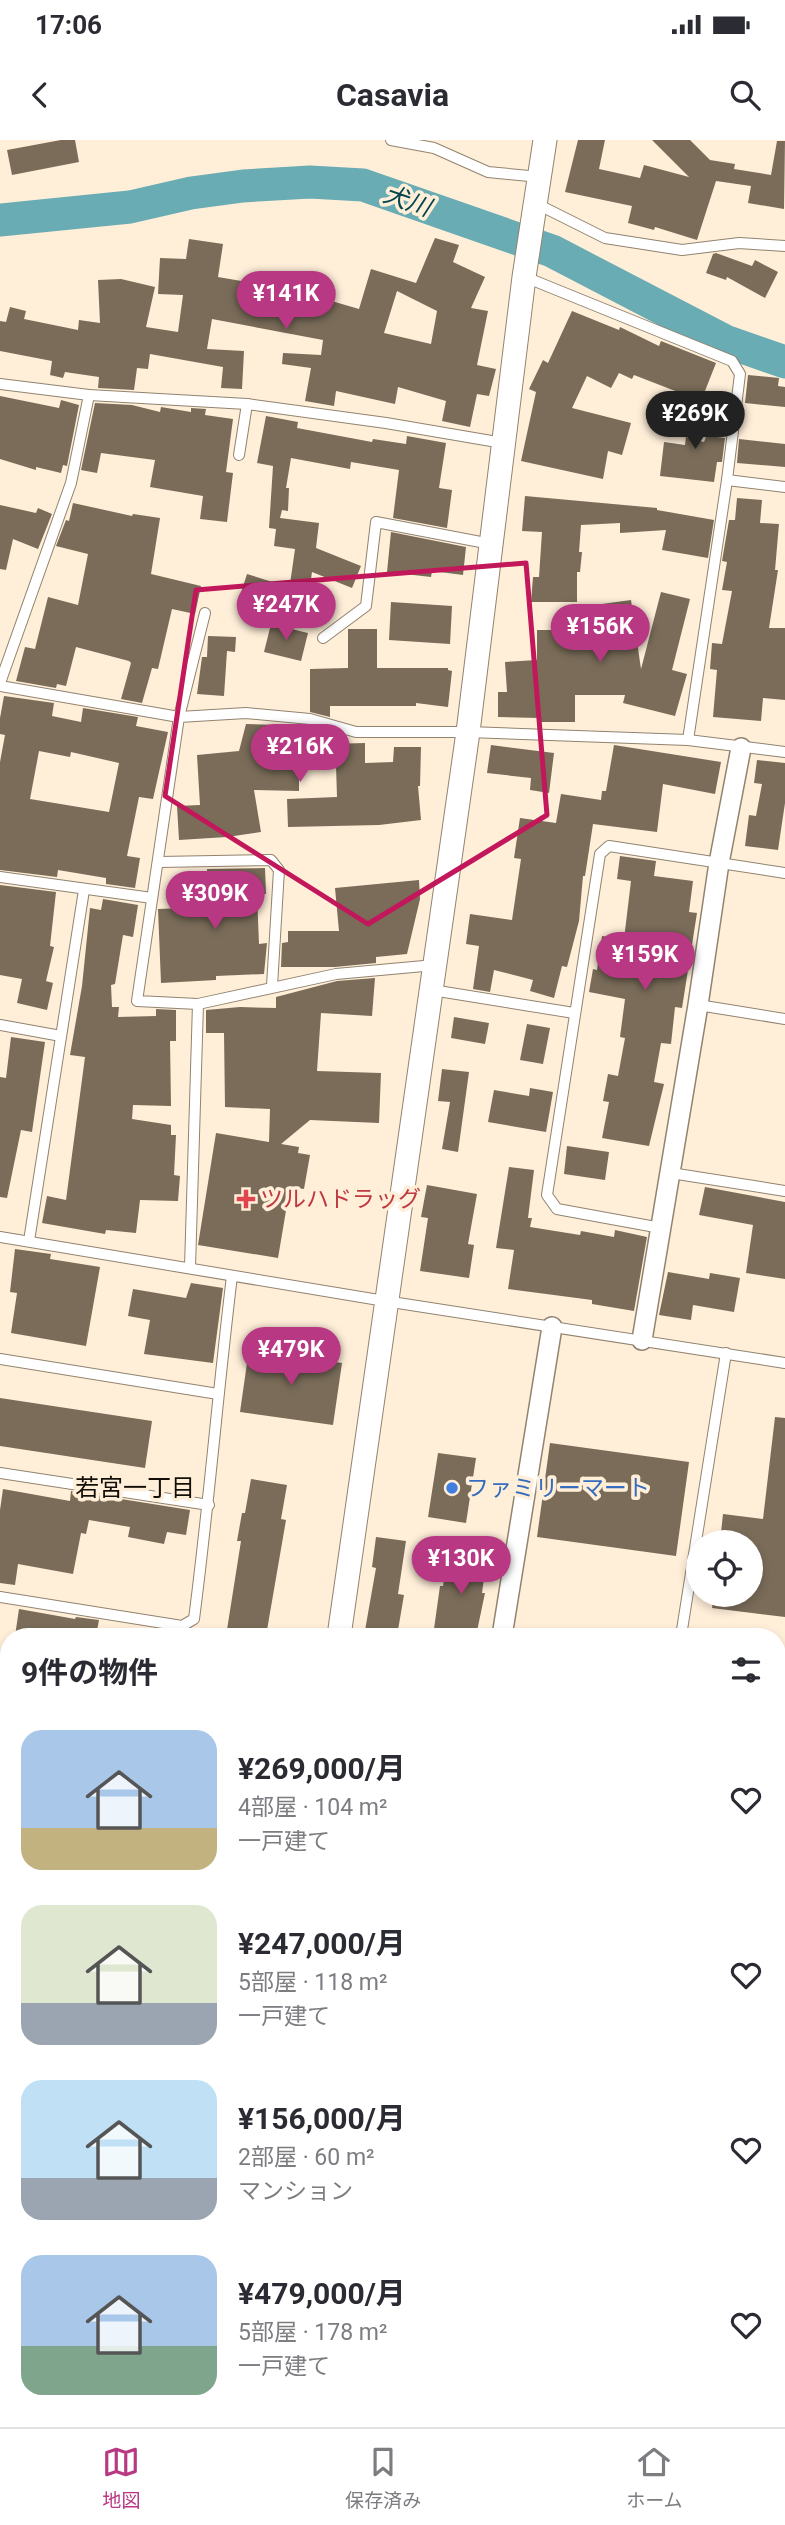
<!DOCTYPE html>
<html lang="ja">
<head>
<meta charset="utf-8">
<style>
  :root { --surface:#fff; --page:#f7f7f7; --text:#2b2b33; --muted:#7c7c81; --line:#e1e1e2; --accent:#b83883 }
  body { margin:0; font-family:Roboto,"Noto Sans JP",sans-serif; background:var(--page); color:var(--text); height:100vh; display:flex; flex-direction:column; font-size:26px; white-space:nowrap }
  * { box-sizing:border-box; margin:0 }
  p { font-size:23px; color:var(--muted) }
  .icon { flex:none; width:38px; height:38px; fill:none; stroke:currentColor; stroke-width:2; stroke-linecap:round; stroke-linejoin:round }
  .map { position:relative; flex:1; overflow:hidden }
  .sheet { position:absolute; left:0px; top:1488px; width:786px; height:800px; display:flex; flex-direction:column; background:var(--surface); border-radius:28px 28px 0 0; box-shadow:0 4px 10px #0003 }
  .sheet>* { flex:none }
  .buttons { position:absolute; left:686px; top:1390px; display:grid; gap:14px }
  .buttons a { display:grid; place-items:center; width:77px; height:77px; border-radius:50%; background:var(--surface); box-shadow:0 4px 10px #0003; font-size:35px }
  .price { position:absolute; translate:-50% -60px; padding:0 16px; border-radius:24px; background:var(--accent); color:#fff; font-size:23px; line-height:46px; filter:drop-shadow(0 2px 4px #0008) }
  .price::after { content:''; position:absolute; left:50%; top:42px; width:21px; height:16px; margin-left:-10px; background:inherit; clip-path:polygon(0 0,100% 0,50% 100%) }
  .price.active { background:#222; color:#fff }
  ul { padding:0; list-style:none }
  li { display:flex; align-items:center; gap:21px; height:175px; padding:0 21px }
  li span { display:grid; place-items:center; flex:none; width:196px; height:140px; border-radius:21px; color:#555 }
  li>.icon { margin-inline-start:auto }
  span .icon { width:84px; height:84px; fill:#fffc; stroke-width:1 }
  li b { font-size:30px }
  h2 { display:flex; justify-content:space-between; align-items:center; height:84px; padding:0 21px; font-size:30px }
  .status { display:flex; justify-content:space-between; align-items:center; height:49px; padding:0 35px; background:var(--surface); direction:ltr }
  .status svg { height:19px; fill:currentColor }
  header { display:flex; justify-content:space-between; align-items:center; height:91px; padding:0 21px; background:var(--surface); font-size:32px; font-weight:700 }
  .tabs { display:flex; justify-content:space-around; align-items:center; height:98px; border-top:2px solid var(--line); background:var(--surface); font-size:19px; color:var(--muted) }
  .tabs a { display:grid; justify-items:center; gap:4px }
  .tabs .active { color:var(--accent) }
  .map>svg:first-child { display:block }
  .lines { fill:none; stroke-linecap:round; stroke-linejoin:round }
  .river { stroke:#69acb4; stroke-width:33 }
  .building { fill:#7a6c59; fill-rule:evenodd }
  .service-casing { stroke:#91836f; stroke-width:12 }
  .minor-casing { stroke:#91836f; stroke-width:22 }
  .tertiary-casing { stroke:#91836f; stroke-width:25 }
  .service { stroke:#fff; stroke-width:10 }
  .minor { stroke:#fff; stroke-width:19 }
  .tertiary { stroke:#fff; stroke-width:23 }
  .rail-casing { stroke:#625a4e; stroke-width:8 }
  .rail { stroke:#ffefd9; stroke-width:5; stroke-dasharray:16; stroke-linecap:butt }
  .marked { fill:none; stroke:#c2185b; stroke-width:5; stroke-linejoin:round }
  .health-dot { fill:#e0444e; stroke:#ffefd9; stroke-width:2.5 }
  .shop-dot { fill:#3f7fe0; stroke:#ffefd9; stroke-width:2.5 }
  .labels { text-anchor:middle; dominant-baseline:central; stroke-width:7; stroke-linejoin:round; paint-order:stroke }
  .health-label { font-size:23px; fill:#be3a42; stroke:#ffefd9; text-anchor:start }
  .shop-label { font-size:23px; fill:#366cbe; stroke:#ffefd9; text-anchor:start }
  .water-label { font-size:24px; font-style:italic; fill:#05464d; stroke:#ffefd9 }
  .neighbourhood-label { font-size:24px; fill:#130e07; stroke:#ffefd9 }
</style>
</head>
<body>
<div class="status"><b>17:06</b><svg viewBox="0 0 49 12"><path d="M0 12V9h3v3zM5 12V6h3v6zM10 12V3h3v9zM15 12V0h3v12zM26 1h20v11H26zM47 4h2v5h-2z"/></svg></div>
<header><svg class="icon" aria-label="back" viewBox="0 0 24 24"><path d="M15 5l-7 7 7 7"/></svg>Casavia<svg class="icon" aria-label="search" viewBox="0 0 24 24"><circle cx="10" cy="10" r="6"/><path d="M15 15l6 6"/></svg></header>
<div class="map">
<svg width="785" height="2287" viewBox="0 0 785 2287">
  <rect width="100%" height="100%" fill="#ffefd9"/>
  <g class="lines">
    <polyline class="river" points="0,80 130,67 191,53 243,46 310,42 363,45 552,111 725,201 785,222"/>
  </g>
  <g class="building">
    <polygon points="61,0 75,0 79,22 12,35 7,10"/>
    <polygon points="578,0 605,0 599,29 640,38 644,25 689,37 652,0 690,0 710,20 735,24 734,29 771,35 777,1 785,1 784,69 748,63 751,46 716,41 697,100 655,87 654,90 628,83 632,66 565,52"/>
    <path d="M435 98 459 105 453 122 485 137 471 168 488 171 477 225 496 229 489 256 477 254 470 287 442 281 446 261 398 247 395 264 336 251 334 266 305 261 311 228 282 224 283 213 321 215 323 200 212 179 207 209 244 211 242 249 221 248 223 227 150 214 148 229 137 228 134 250 98 248 99 237 65 232 63 238 50 235 52 221 0 211V181L6 182 10 167 26 171 24 179 78 190 79 180 100 183 98 140 121 139 155 147 146 187 178 192 183 155 158 154 160 118 186 119 189 99 223 104 218 137 318 154V157L359 169 371 129 416 143ZM397 151 437 171 431 204 384 193Z"/>
    <polygon points="716,113 752,126 755,120 778,132 765,158 727,137 726,140 706,133 713,114"/>
    <polygon points="572,171 619,190 620,187 659,206 661,201 716,223 701,261 634,235 632,239 619,233 611,248 587,236 572,268 631,283 622,315 608,311 603,339 521,321 536,252 529,249 543,220 548,223"/>
    <polygon points="748,235 779,238 778,246 785,247 785,267 745,263"/>
    <polygon points="0,256 59,268 61,260 79,265 67,326 63,325 61,333 36,327 36,330 0,319"/>
    <polygon points="95,263 132,265 160,272 161,267 191,272 191,268 206,269 205,275 233,279 226,332 233,333 227,382 200,379 203,356 150,347 155,320 101,313 97,333 81,330"/>
    <polygon points="690,268 720,272 717,297 725,298 722,322 717,322 714,342 660,336 664,302 685,305 686,297 704,302 706,297 714,297 688,285"/>
    <polygon points="266,276 298,282 297,288 372,302 373,299 406,304 407,296 446,303 439,348 452,350 447,388 393,378 399,330 351,322 350,329 291,318 286,348 289,348 288,371 282,370 280,378 319,383 316,408 361,426 352,448 312,432 310,447 290,444 295,409 274,406 276,389 269,388 273,326 257,323"/>
    <polygon points="739,299 785,304 785,327 737,323"/>
    <polygon points="525,356 657,368 657,370 714,380 708,418 662,410 666,390 620,393 620,383 581,385 579,412 582,412 580,432 577,432 577,462 531,462 533,437 539,437 542,392 522,391"/>
    <polygon points="737,358 762,360 760,383 779,384 775,430 778,430 769,488 785,488 785,560 763,558 761,581 713,577 717,530 710,529 712,503 722,504 732,451 722,450 727,422 722,421 729,380 735,380"/>
    <polygon points="73,363 132,376 133,374 160,378 151,434 201,446 195,474 172,469 158,529 152,528 142,563 121,559 131,523 129,521 76,507 66,546 57,544 56,548 16,541 25,507 35,509 48,457 78,465 88,414 56,406 66,380 69,381"/>
    <polygon points="0,365 36,373 38,368 52,374 38,409 13,399 6,430 0,429"/>
    <polygon points="391,392 466,407 463,435 432,431 431,437 387,432"/>
    <polygon points="247,434 285,446 276,474 238,462"/>
    <polygon points="661,452 690,459 672,530 687,534 675,576 623,563 625,555 575,555 575,582 538,582 538,578 498,577 498,552 507,552 505,522 537,520 537,490 584,490 580,467 631,460 641,529"/>
    <polygon points="391,462 452,466 450,504 389,500"/>
    <polygon points="271,484 308,493 301,521 264,512"/>
    <polygon points="348,489 377,489 377,528 448,528 448,530 452,531 448,567 416,563 416,566 330,566 330,577 310,572 310,529 348,528"/>
    <polygon points="208,496 236,497 235,512 227,511 224,556 197,554 202,517 207,517"/>
    <path d="M4 556 54 563 52 576 81 582 83 568 138 577 136 586 168 592 153 659 139 657 127 716 140 718 135 748 106 744V738L58 730 57 737 0 730V622L5 595 0 594V578ZM39 611 70 617 71 612 119 623 109 672 30 659Z"/>
    <polygon points="246,584 309,586 330,592 330,604 365,603 365,623 393,622 394,607 421,607 420,646 418,646 421,680 379,685 288,687 287,659 337,657 336,626 299,626 299,651 254,650 261,692 227,697 179,700 177,666 200,665 197,615 239,611"/>
    <polygon points="491,605 554,613 549,653 530,650 531,638 487,633"/>
    <polygon points="614,605 721,622 715,654 663,644 657,692 593,684 585,736 583,736 579,781 567,827 562,826 554,858 530,851 533,840 494,830 490,852 473,849 479,806 466,804 470,774 512,780 521,719 514,718 520,678 556,683 561,654 601,660 602,651 606,651"/>
    <polygon points="757,620 785,623 785,663 778,710 745,706 749,675 756,676 762,644 754,643"/>
    <polygon points="620,716 656,721 654,736 693,741 689,772 697,773 682,868 675,867 671,904 661,903 654,942 664,944 649,1006 602,998 609,962 603,961 608,934 618,936 625,898 620,897 625,859 589,852 593,829 597,830 602,796 624,799 631,741 617,739"/>
    <polygon points="265,728 266,754 257,754 259,804 267,803 264,834 216,836 216,840 161,843 158,769 208,767 207,729"/>
    <polygon points="419,740 420,759 407,814 376,817 376,823 335,827 281,827 282,803 288,802 288,791 339,791 335,748"/>
    <polygon points="0,745 56,752 50,806 54,807 46,841 53,843 47,870 17,863 22,839 0,835"/>
    <polygon points="103,759 138,765 133,797 123,795 115,844 111,845 112,867 119,867 118,877 156,876 156,869 176,870 176,901 170,901 171,966 133,965 132,979 171,985 171,995 176,995 174,1035 180,1036 178,1061 140,1060 136,1093 106,1090 105,1094 42,1083 47,1056 66,1060 85,917 70,915 82,846 90,768 101,770"/>
    <polygon points="375,838 372,876 321,873 317,931 381,933 379,983 310,980 281,1004 299,1007 298,1013 310,1015 304,1049 290,1047 278,1118 198,1105 216,993 269,1002 270,969 225,967 224,893 206,893 206,870 240,867 276,868 276,857 337,841"/>
    <polygon points="454,877 489,883 485,904 451,898"/>
    <polygon points="527,884 550,888 543,924 520,920"/>
    <polygon points="11,897 45,902 32,992 21,990 7,1058 0,1057 0,937 6,938"/>
    <polygon points="442,929 469,932 458,1012 442,1009 450,962 438,961"/>
    <polygon points="530,948 553,952 546,992 488,982 494,950 529,956"/>
    <polygon points="567,1006 609,1012 605,1040 564,1034"/>
    <polygon points="509,1027 534,1030 528,1078 532,1078 530,1087 580,1095 581,1091 614,1097 615,1090 647,1097 634,1171 592,1164 592,1160 508,1149 514,1110 496,1108"/>
    <polygon points="427,1045 477,1054 468,1104 474,1105 469,1138 420,1131 428,1078 421,1077"/>
    <polygon points="705,1047 785,1062 785,1139 746,1133 753,1085 699,1075"/>
    <polygon points="15,1109 51,1114 50,1119 100,1127 86,1206 11,1193 17,1153 10,1152"/>
    <polygon points="668,1132 709,1139 710,1133 740,1138 734,1172 693,1165 691,1180 659,1175"/>
    <polygon points="191,1143 223,1148 213,1223 144,1214 150,1180 128,1176 133,1149 186,1158"/>
    <polygon points="249,1209 342,1223 333,1285 240,1272"/>
    <polygon points="0,1258 152,1281 145,1328 0,1306"/>
    <polygon points="775,1277 785,1278 785,1477 712,1468 714,1454 751,1454 751,1402 720,1402 723,1374 763,1379"/>
    <polygon points="550,1303 689,1322 676,1416 537,1397"/>
    <polygon points="438,1313 476,1318 466,1383 428,1377"/>
    <polygon points="251,1339 287,1345 281,1379 286,1380 266,1496 226,1496 241,1401 237,1401 242,1373 245,1373"/>
    <polygon points="3,1349 70,1361 71,1351 190,1370 186,1395 167,1392 164,1404 128,1397 130,1387 89,1380 86,1394 81,1393 73,1434 18,1424 15,1445 0,1443 0,1370"/>
    <polygon points="376,1397 406,1401 398,1454 404,1455 397,1496 364,1496 376,1428 372,1427"/>
    <polygon points="449,1410 487,1416 482,1453 485,1453 476,1496 433,1496 440,1446 443,1446"/>
    <polygon points="19,1469 75,1479 76,1477 99,1480 96,1496 15,1496"/>
  </g>
  <g class="lines">
    <g class="service-casing">
      <g id="service">
        <polyline points="391,0 434,8 488,32 540,37"/>
        <polyline points="537,64 605,98 682,110 739,103 785,106"/>
        <polyline points="525,137 732,221 740,234 727,340 688,600"/>
        <polyline points="0,244 89,255 247,264 386,283 503,303"/>
        <polyline points="239,315 247,264"/>
        <polyline points="727,340 785,347"/>
        <polyline points="205,473 179,577 137,861 198,864 336,834 435,825"/>
        <polyline points="323,498 366,466 376,382 491,404"/>
        <polyline points="0,543 71,343 89,255"/>
        <polyline points="0,546 179,577 246,573 310,579 356,592 468,592 688,600 785,612"/>
        <polyline points="159,722 271,720 279,730 272,846"/>
        <polyline points="0,737 152,758"/>
        <polyline points="432,850 574,873"/>
        <polyline points="698,865 785,879"/>
        <polyline points="0,885 61,896"/>
        <polyline points="671,1033 785,1051"/>
        <polyline points="661,1088 557,1069 547,1055 600,714 609,706 785,733"/>
        <polyline points="0,1097 385,1161 785,1223"/>
        <polyline points="29,1101 84,750"/>
        <polyline points="190,1127 198,864"/>
        <polyline points="0,1219 218,1254"/>
        <polyline points="0,1333 209,1365"/>
        <path d="M0 1457 182 1486 194 1479C209 1364 218 1250 232 1136"/>
        <polyline points="681,1496 726,1213"/>
        <polyline points="777,1573 785,1574"/>
        <polyline points="0,1816 9,1817"/>
        <polyline points="777,1823 785,1822"/>
        <polyline points="777,1942 785,1923"/>
        <polyline points="0,1974 9,1918"/>
        <polyline points="0,2057 9,2059"/>
        <polyline points="777,2143 785,2124"/>
        <polyline points="777,2187 785,2189"/>
        <polyline points="458,2287 459,2278"/>
        <polyline points="624,2287 628,2278"/>
      </g>
    </g>
    <g class="minor-casing">
      <g id="minor">
        <polyline points="642,1200 698,865 719,723 741,608"/>
        <polyline points="502,1496 552,1187"/>
      </g>
    </g>
    <g class="tertiary-casing">
      <g id="tertiary">
        <polyline points="339,1496 468,592 524,137 545,0"/>
        <polyline points="0,1619 9,1621"/>
        <polyline points="777,1698 785,1698"/>
        <polyline points="777,1726 785,1725"/>
        <polyline points="0,2250 9,2251"/>
        <polyline points="183,2278 204,2282"/>
      </g>
    </g>
    <use href="#service" class="service"/>
    <use href="#minor" class="minor"/>
    <use href="#tertiary" class="tertiary"/>
    <g class="rail-casing">
      <g id="rail">
        <polyline points="777,2002 785,1983"/>
        <polyline points="777,2033 785,2015"/>
        <polyline points="654,2287 658,2278"/>
        <polyline points="668,2287 672,2278"/>
      </g>
    </g>
    <use href="#rail" class="rail"/>
  </g>
  <path class="marked" d="M526 423 547 675 368 784 165 656 196 450Z"/>
  <path class="health-dot" d="M242.5 1048.5h7v7h7v7h-7v7h-7v-7h-7v-7h7z"/>
  <circle class="shop-dot" cx="452" cy="1348" r="7"/>
  <g class="labels">
    <g class="health-label">
      <text x="260" y="1059">ツルハドラッグ</text>
    </g>
    <g class="shop-label">
      <text x="466" y="1348">ファミリーマート</text>
    </g>
    <g class="water-label">
      <text transform="translate(407 61) rotate(19)">犬川</text>
    </g>
    <g class="neighbourhood-label">
      <text x="135" y="1348">若宮一丁目</text>
    </g>
  </g>
</svg>
<div class="buttons">
<a><svg class="icon" aria-label="locate" viewBox="0 0 24 24"><circle cx="12" cy="12" r="6"/><path d="M12 2v4M12 18v4M2 12h4M18 12h4"/></svg></a>
</div>
<b class="price" style="left:286px;top:191px">¥141K</b>
<b class="price active" style="left:695px;top:311px">¥269K</b>
<b class="price" style="left:286px;top:502px">¥247K</b>
<b class="price" style="left:600px;top:524px">¥156K</b>
<b class="price" style="left:300px;top:644px">¥216K</b>
<b class="price" style="left:215px;top:791px">¥309K</b>
<b class="price" style="left:645px;top:852px">¥159K</b>
<b class="price" style="left:291px;top:1247px">¥479K</b>
<b class="price" style="left:461px;top:1456px">¥130K</b>
<section class="sheet">
<h2>9件の物件<svg class="icon" aria-label="filters" viewBox="0 0 24 24"><path d="M4 7h16M4 17h16"/><circle cx="9" cy="7" r="2"/><circle cx="15" cy="17" r="2"/></svg></h2>
<ul>
<li><span style="background:linear-gradient(#a9c7e8 70%,#c2b280 0)"><svg class="icon" aria-label="home" viewBox="0 0 24 24"><path d="M3 11l9-7 9 7M6 9v11h12V9"/></svg></span><div><b>¥269,000/月</b><p>4部屋 · 104 m²</p><p>一戸建て</p></div><svg class="icon" aria-label="heart" viewBox="0 0 24 24"><path d="M12 20l-8-8c-3-5 5-10 8-4 3-6 11-1 8 4z"/></svg></li>
<li><span style="background:linear-gradient(#dfe7d0 70%,#9aa5b1 0)"><svg class="icon" aria-label="home" viewBox="0 0 24 24"><path d="M3 11l9-7 9 7M6 9v11h12V9"/></svg></span><div><b>¥247,000/月</b><p>5部屋 · 118 m²</p><p>一戸建て</p></div><svg class="icon" aria-label="heart" viewBox="0 0 24 24"><path d="M12 20l-8-8c-3-5 5-10 8-4 3-6 11-1 8 4z"/></svg></li>
<li><span style="background:linear-gradient(#bfe0f5 70%,#9aa5b1 0)"><svg class="icon" aria-label="home" viewBox="0 0 24 24"><path d="M3 11l9-7 9 7M6 9v11h12V9"/></svg></span><div><b>¥156,000/月</b><p>2部屋 · 60 m²</p><p>マンション</p></div><svg class="icon" aria-label="heart" viewBox="0 0 24 24"><path d="M12 20l-8-8c-3-5 5-10 8-4 3-6 11-1 8 4z"/></svg></li>
<li><span style="background:linear-gradient(#a9c7e8 65%,#7fa58c 0)"><svg class="icon" aria-label="home" viewBox="0 0 24 24"><path d="M3 11l9-7 9 7M6 9v11h12V9"/></svg></span><div><b>¥479,000/月</b><p>5部屋 · 178 m²</p><p>一戸建て</p></div><svg class="icon" aria-label="heart" viewBox="0 0 24 24"><path d="M12 20l-8-8c-3-5 5-10 8-4 3-6 11-1 8 4z"/></svg></li>
</ul>
</section>
</div>
<nav class="tabs">
<a class="active"><svg class="icon" aria-label="map" viewBox="0 0 24 24"><path d="M3 6l6-2 6 2 6-2v14l-6 2-6-2-6 2zM9 4v14M15 6v14"/></svg>地図</a>
<a><svg class="icon" aria-label="saved" viewBox="0 0 24 24"><path d="M7 4h10v16l-5-4-5 4z"/></svg>保存済み</a>
<a><svg class="icon" aria-label="home" viewBox="0 0 24 24"><path d="M3 11l9-7 9 7M6 9v11h12V9"/></svg>ホーム</a>
</nav>
</body>
</html>
